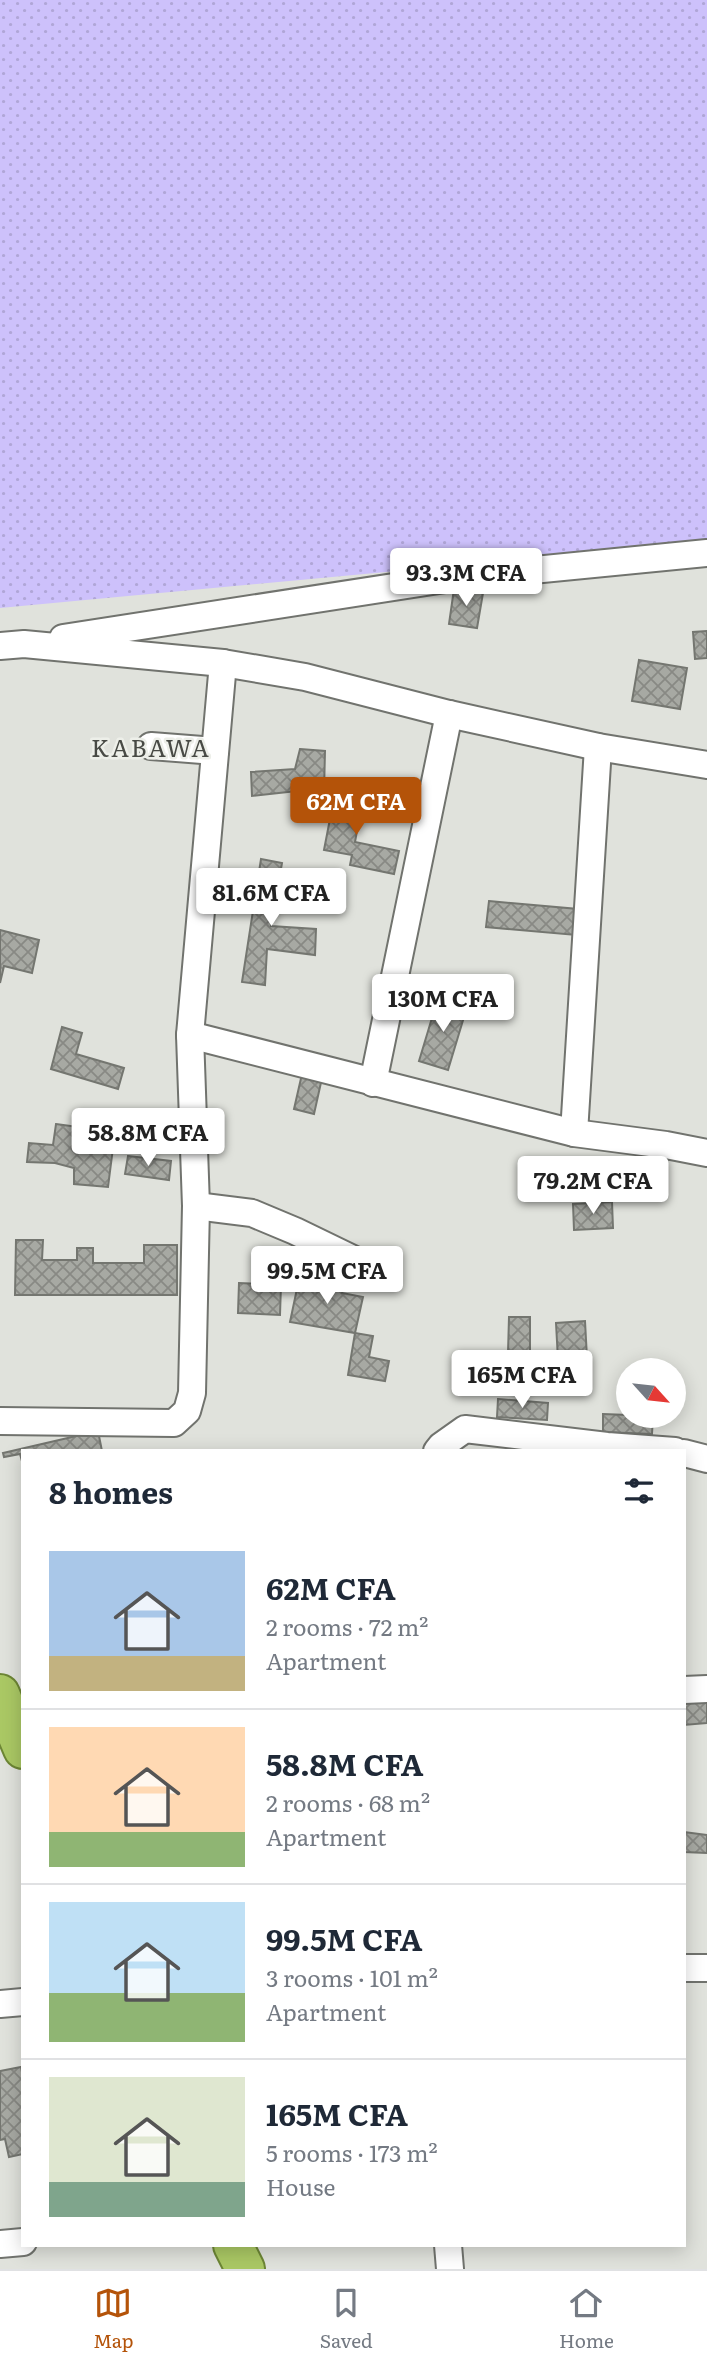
<!DOCTYPE html>
<html lang="en">
<head>
<meta charset="utf-8">
<style>
  :root { --surface:#fff; --page:#f2f2f3; --text:#1f2937; --muted:#747a83; --line:#e0e1e3; --accent:#b45309 }
  body { margin:0; font-family:Literata,serif; background:var(--page); color:var(--text); height:100vh; display:flex; flex-direction:column; font-size:26px; white-space:nowrap }
  * { box-sizing:border-box; margin:0 }
  p { font-size:23px; color:var(--muted) }
  .icon { flex:none; width:38px; height:38px; fill:none; stroke:currentColor; stroke-width:2; stroke-linecap:round; stroke-linejoin:round }
  .map { position:relative; flex:1; overflow:hidden }
  .details { position:absolute; left:21px; top:1449px; width:665px; height:798px; display:flex; flex-direction:column; background:var(--surface); border-radius:0px; box-shadow:0 4px 18px #0003 }
  .details>* { flex:none }
  .needle { width:46px; rotate:117deg }
  .controls { position:absolute; left:616px; top:1358px; display:grid; gap:14px }
  .controls a { display:grid; place-items:center; width:70px; height:70px; border-radius:50%; background:var(--surface); box-shadow:0 4px 18px #0003; font-size:35px }
  .price { position:absolute; translate:-50% -60px; padding:0 16px; border-radius:7px; background:#fff; color:#222; font-size:23px; line-height:46px; filter:drop-shadow(0 2px 4px #0008) }
  .price::after { content:''; position:absolute; left:50%; top:42px; width:21px; height:16px; margin-left:-10px; background:inherit; clip-path:polygon(0 0,100% 0,50% 100%) }
  .price.current { background:var(--accent); color:#fff }
  ul { padding:0; list-style:none }
  li { display:flex; align-items:center; gap:21px; height:175px; padding:0 28px }
  li+li { border-top:2px solid var(--line) }
  li span { display:grid; place-items:center; flex:none; width:196px; height:140px; border-radius:0px; color:#555 }
  li>.icon { margin-inline-start:auto }
  span .icon { width:84px; height:84px; fill:#fffc; stroke-width:1 }
  li b { font-size:30px }
  h2 { display:flex; justify-content:space-between; align-items:center; height:84px; padding:0 28px; font-size:30px }
  .menu { display:flex; justify-content:space-around; align-items:center; height:98px; border-top:2px solid var(--line); background:var(--surface); font-size:19px; color:var(--muted) }
  .menu a { display:grid; justify-items:center; gap:4px }
  .menu .current { color:var(--accent) }
  .map>svg:first-child { display:block }
  .grass { fill:url(#grass-dots) }
  .building { fill:url(#building-cross-hatch); stroke:#747670; stroke-width:2 }
  .lines { fill:none; stroke-linecap:round; stroke-linejoin:round }
  .minor-casing { stroke:#71736e; stroke-width:30 }
  .trunk-casing { stroke:#6d8635; stroke-width:42 }
  .minor { stroke:#fff; stroke-width:26 }
  .trunk { stroke:#aac864; stroke-width:38 }
  .labels { text-anchor:middle; dominant-baseline:central; stroke-width:5; stroke-linejoin:round; paint-order:stroke }
  .quarter-label { font-size:24px; letter-spacing:2px; fill:#484a45; stroke:#edefe9 }
</style>
</head>
<body>
<div class="map">
<svg width="707" height="2269" viewBox="0 0 707 2269">
  <defs>
    <pattern id="grass-dots" width="8" height="8" patternUnits="userSpaceOnUse" patternTransform="scale(1.75)"><rect width="8" height="8" fill="#cdc1fb"/><path d="M2 2h.1M6 6h.1" fill="none" stroke="#b0a6d7" stroke-width="1.8" stroke-linecap="round"/></pattern>
    <pattern id="building-cross-hatch" width="8" height="8" patternUnits="userSpaceOnUse" patternTransform="scale(1.75)"><rect width="8" height="8" fill="#a7a9a3"/><path d="M0 0l8 8M0 8l8-8" fill="none" stroke="#888984"/></pattern>
  </defs>
  <rect width="100%" height="100%" fill="#e0e2dc"/>
  <polygon class="grass" points="0,0 707,0 707,542 0,608"/>
  <g class="building">
    <polygon points="454,589 483,593 477,628 449,624"/>
    <polygon points="707,631 707,658 695,659 693,632"/>
    <polygon points="639,660 687,668 680,709 632,701"/>
    <polygon points="300,749 325,751 324,792 297,791 252,796 251,772 295,769"/>
    <polygon points="335,793 363,798 355,842 399,851 394,874 350,865 352,855 324,850"/>
    <polygon points="261,859 282,863 271,926 316,929 315,955 267,949 265,985 242,982"/>
    <polygon points="489,901 578,909 576,935 486,927"/>
    <polygon points="0,930 39,940 32,973 4,966 0,983"/>
    <polygon points="438,998 467,1007 448,1070 419,1061"/>
    <polygon points="62,1027 82,1033 76,1054 124,1068 118,1089 51,1069"/>
    <polygon points="302,1074 322,1078 314,1114 294,1109"/>
    <polygon points="56,1124 115,1132 108,1187 74,1184 74,1168 55,1163 27,1162 29,1143 53,1145"/>
    <polygon points="128,1156 171,1161 169,1180 125,1174"/>
    <polygon points="612,1202 613,1228 574,1230 573,1204"/>
    <polygon points="16,1240 43,1240 42,1260 77,1260 77,1248 93,1248 93,1263 144,1263 144,1245 177,1245 177,1295 15,1295"/>
    <polygon points="331,1269 345,1276 342,1293 363,1297 355,1333 290,1322 298,1284 323,1288"/>
    <polygon points="239,1283 281,1285 280,1315 238,1313"/>
    <polygon points="509,1317 530,1317 530,1353 508,1353"/>
    <polygon points="585,1321 587,1358 558,1360 556,1323"/>
    <polygon points="355,1333 373,1336 369,1357 389,1361 385,1381 348,1375"/>
    <polygon points="498,1399 548,1403 547,1420 497,1417"/>
    <polygon points="603,1414 653,1416 652,1434 603,1432"/>
    <polygon points="98,1431 102,1451 23,1451 23,1465 20,1454 4,1457 3,1453"/>
    <polygon points="707,1701 707,1723 684,1725 684,1703"/>
    <polygon points="684,1832 707,1835 707,1853 684,1852"/>
    <polygon points="21,2067 23,2077 23,2154 9,2157 5,2139 0,2140 0,2071"/>
  </g>
  <g class="lines">
    <g class="minor-casing">
      <g id="minor">
        <polyline points="63,638 452,578 707,553"/>
        <polyline points="0,646 24,644 223,663 305,677 449,714 598,747 707,765"/>
        <polyline points="151,746 215,751"/>
        <polyline points="190,1035 574,1133 666,1145 707,1153"/>
        <polyline points="373,1083 449,714"/>
        <polyline points="574,1133 598,747"/>
        <polyline points="196,1206 252,1213 295,1231 363,1264"/>
        <polyline points="0,1421 174,1423 187,1411 192,1393 196,1206 190,1035 223,663"/>
        <polyline points="437,1451 441,1446 465,1429 607,1446 675,1451"/>
        <polyline points="684,1453 707,1459"/>
        <polyline points="684,1690 707,1689"/>
        <polyline points="684,1968 707,1968"/>
        <polyline points="0,2004 23,2002"/>
        <polyline points="0,2244 23,2242"/>
        <polyline points="448,2245 450,2269"/>
      </g>
    </g>
    <g class="trunk-casing">
      <g id="trunk">
        <polyline points="0,1694 23,1749"/>
        <polyline points="233,2245 245,2269"/>
      </g>
    </g>
    <use href="#minor" class="minor"/>
    <use href="#trunk" class="trunk"/>
  </g>
  <g class="labels">
    <g class="quarter-label">
      <text x="151" y="746">KABAWA</text>
    </g>
  </g>
</svg>
<div class="controls">
<a><svg class="needle" viewBox="-14 -14 28 28"><path d="M0-13l5 13h-10z" fill="#e53935"/><path d="M0 13l5-13h-10z" fill="#747a83"/></svg></a>
</div>
<b class="price" style="left:466px;top:608px">93.3M CFA</b>
<b class="price current" style="left:356px;top:837px">62M CFA</b>
<b class="price" style="left:271px;top:928px">81.6M CFA</b>
<b class="price" style="left:443px;top:1034px">130M CFA</b>
<b class="price" style="left:148px;top:1168px">58.8M CFA</b>
<b class="price" style="left:593px;top:1216px">79.2M CFA</b>
<b class="price" style="left:327px;top:1306px">99.5M CFA</b>
<b class="price" style="left:522px;top:1410px">165M CFA</b>
<section class="details">
<h2>8 homes<svg class="icon" aria-label="filters" viewBox="0 0 24 24"><path d="M4 7h16M4 17h16"/><circle cx="9" cy="7" r="2"/><circle cx="15" cy="17" r="2"/></svg></h2>
<ul>
<li><span style="background:linear-gradient(#a9c7e8 75%,#c2b280 0)"><svg class="icon" aria-label="home" viewBox="0 0 24 24"><path d="M3 11l9-7 9 7M6 9v11h12V9"/></svg></span><div><b>62M CFA</b><p>2 rooms · 72 m²</p><p>Apartment</p></div></li>
<li><span style="background:linear-gradient(#ffd9b3 75%,#8fb573 0)"><svg class="icon" aria-label="home" viewBox="0 0 24 24"><path d="M3 11l9-7 9 7M6 9v11h12V9"/></svg></span><div><b>58.8M CFA</b><p>2 rooms · 68 m²</p><p>Apartment</p></div></li>
<li><span style="background:linear-gradient(#bfe0f5 65%,#8fb573 0)"><svg class="icon" aria-label="home" viewBox="0 0 24 24"><path d="M3 11l9-7 9 7M6 9v11h12V9"/></svg></span><div><b>99.5M CFA</b><p>3 rooms · 101 m²</p><p>Apartment</p></div></li>
<li><span style="background:linear-gradient(#dfe7d0 75%,#7fa58c 0)"><svg class="icon" aria-label="home" viewBox="0 0 24 24"><path d="M3 11l9-7 9 7M6 9v11h12V9"/></svg></span><div><b>165M CFA</b><p>5 rooms · 173 m²</p><p>House</p></div></li>
</ul>
</section>
</div>
<nav class="menu">
<a class="current"><svg class="icon" aria-label="map" viewBox="0 0 24 24"><path d="M3 6l6-2 6 2 6-2v14l-6 2-6-2-6 2zM9 4v14M15 6v14"/></svg>Map</a>
<a><svg class="icon" aria-label="saved" viewBox="0 0 24 24"><path d="M7 4h10v16l-5-4-5 4z"/></svg>Saved</a>
<a><svg class="icon" aria-label="home" viewBox="0 0 24 24"><path d="M3 11l9-7 9 7M6 9v11h12V9"/></svg>Home</a>
</nav>
</body>
</html>
